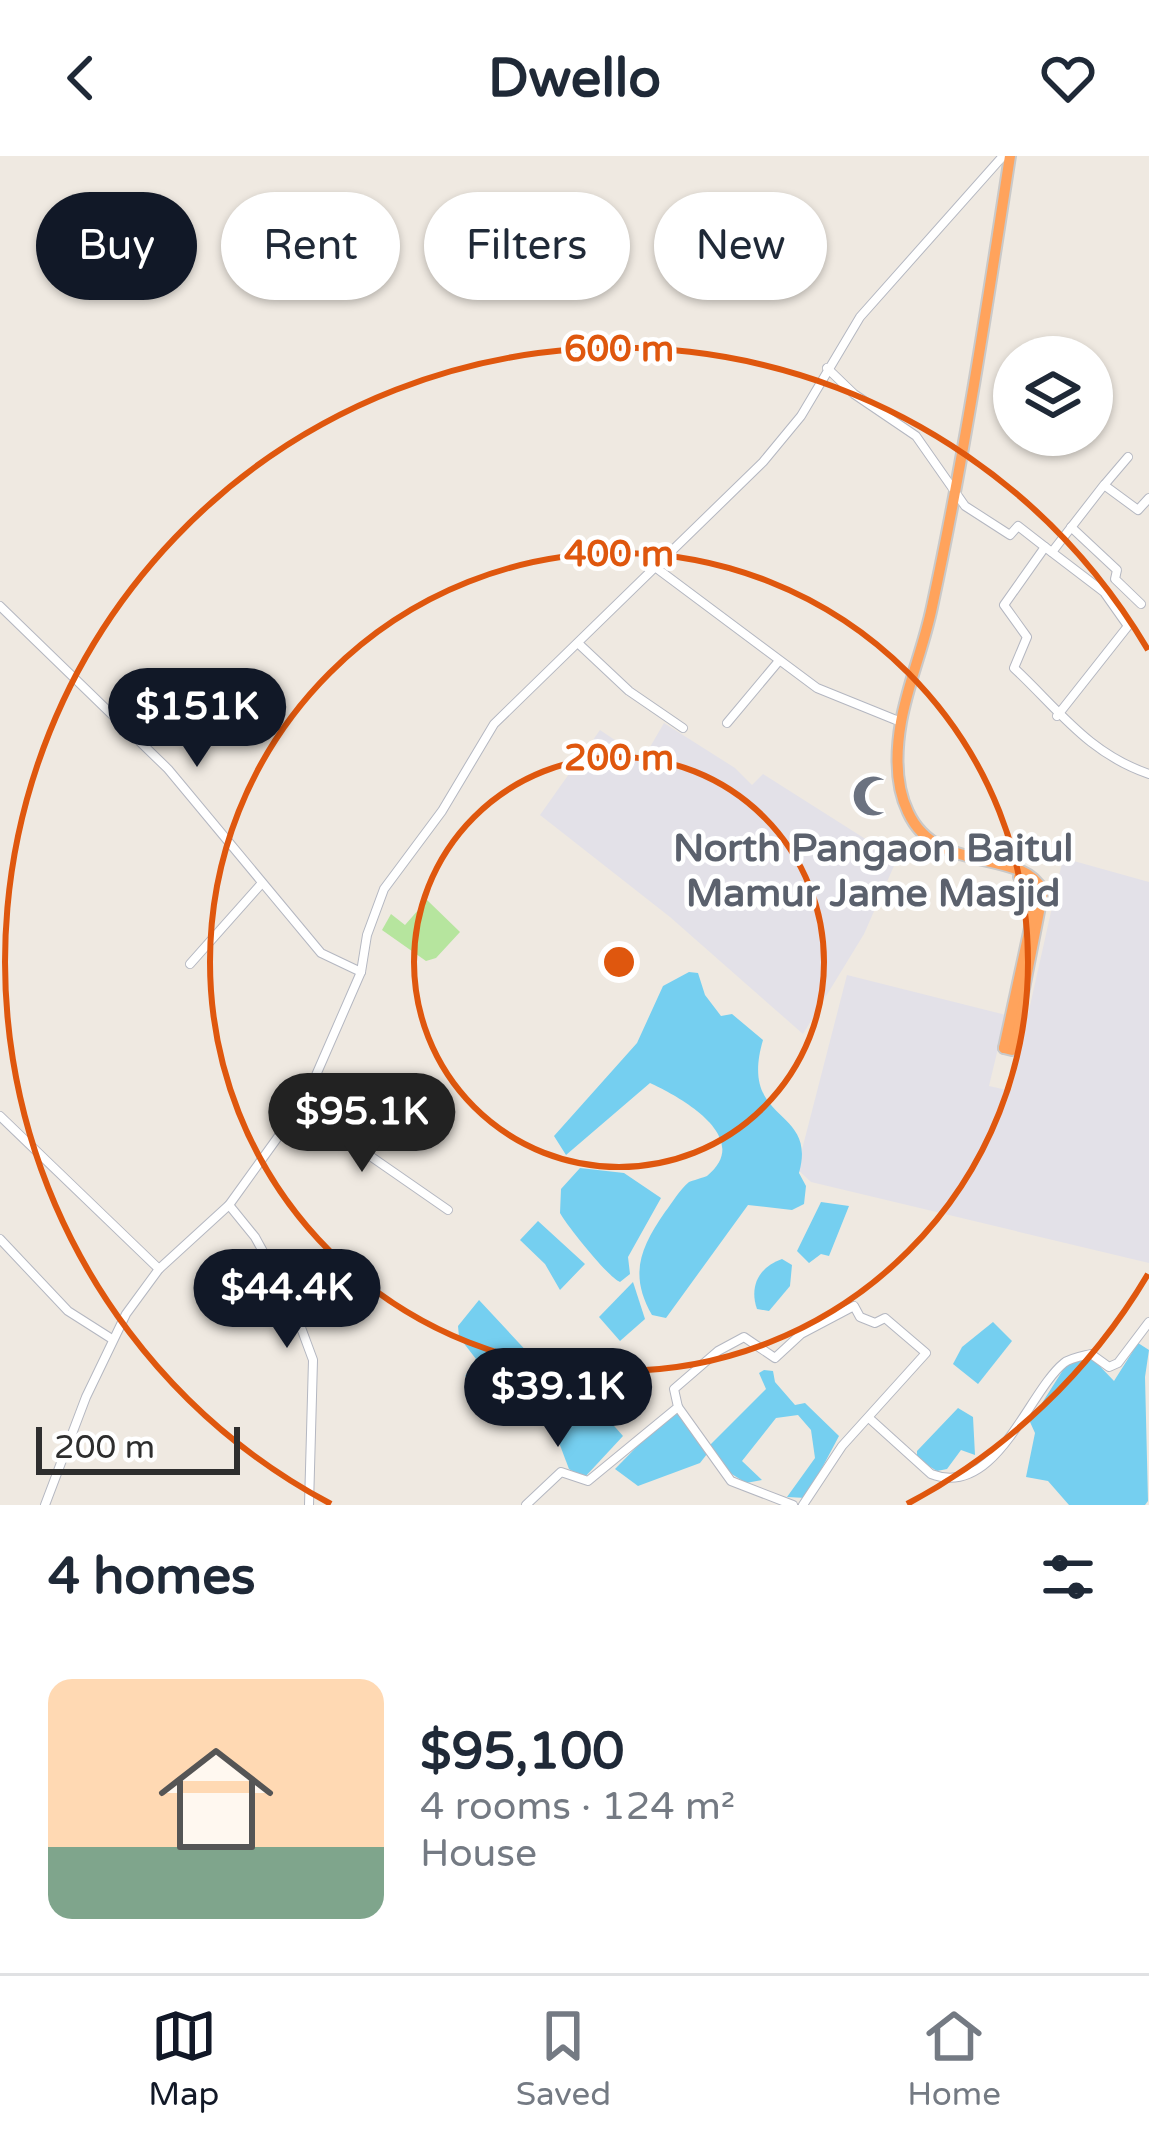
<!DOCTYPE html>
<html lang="en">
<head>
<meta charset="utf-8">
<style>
  :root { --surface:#fff; --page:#f6f6f7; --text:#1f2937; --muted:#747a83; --line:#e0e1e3; --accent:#111827 }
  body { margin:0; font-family:"Varela Round",sans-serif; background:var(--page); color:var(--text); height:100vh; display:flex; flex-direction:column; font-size:45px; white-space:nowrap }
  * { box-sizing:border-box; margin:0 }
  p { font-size:39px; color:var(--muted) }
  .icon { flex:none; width:66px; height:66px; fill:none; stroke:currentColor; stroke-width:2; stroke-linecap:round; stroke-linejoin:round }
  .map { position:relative; height:1349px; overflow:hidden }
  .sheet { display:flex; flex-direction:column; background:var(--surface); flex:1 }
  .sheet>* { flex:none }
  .hud { position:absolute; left:36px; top:36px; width:1077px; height:108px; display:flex; gap:24px }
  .controls { position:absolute; left:993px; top:180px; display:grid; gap:24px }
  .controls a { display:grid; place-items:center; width:120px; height:120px; border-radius:50%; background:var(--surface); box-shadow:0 3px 9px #0004; font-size:60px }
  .scale { position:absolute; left:36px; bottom:30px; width:204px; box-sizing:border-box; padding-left:12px; border:6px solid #2e2e2e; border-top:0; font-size:33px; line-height:42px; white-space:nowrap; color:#2e2e2e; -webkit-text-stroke:9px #fff; paint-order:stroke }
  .price { position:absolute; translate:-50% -102px; padding:0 27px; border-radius:42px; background:var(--accent); color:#fff; font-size:39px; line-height:78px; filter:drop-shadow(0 3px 6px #0008) }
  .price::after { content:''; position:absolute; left:50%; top:72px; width:36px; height:27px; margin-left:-18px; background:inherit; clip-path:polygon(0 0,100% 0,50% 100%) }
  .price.on { background:#222; color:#fff }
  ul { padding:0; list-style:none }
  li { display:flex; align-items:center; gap:36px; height:300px; padding:0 48px }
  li+li { border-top:3px solid var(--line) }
  li span { display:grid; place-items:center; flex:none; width:336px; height:240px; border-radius:24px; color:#555 }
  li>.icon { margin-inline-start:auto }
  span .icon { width:144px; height:144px; fill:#fffc; stroke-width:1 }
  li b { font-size:51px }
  h2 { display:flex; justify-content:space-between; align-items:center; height:144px; padding:0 48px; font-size:51px }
  .chip { padding:0 42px; border-radius:54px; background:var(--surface); box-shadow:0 3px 9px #0004; font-size:42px; line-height:108px }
  .chip.on { background:var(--accent); color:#fff }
  header { display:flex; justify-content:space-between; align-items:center; height:156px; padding:0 48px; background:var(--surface); font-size:54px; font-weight:700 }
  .dock { display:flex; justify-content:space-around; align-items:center; height:168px; border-top:3px solid var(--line); background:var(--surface); font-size:33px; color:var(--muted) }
  .dock a { display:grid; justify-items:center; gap:6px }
  .dock .on { color:var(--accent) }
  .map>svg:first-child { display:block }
  .industrial { fill:#e3e1e8 }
  .green { fill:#b6e59e }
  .water { fill:#75cff0 }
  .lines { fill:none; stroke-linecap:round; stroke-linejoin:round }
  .minor-casing { stroke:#b4b7c1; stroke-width:10 }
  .highway-casing { stroke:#c9c9c9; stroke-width:14 }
  .minor { stroke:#fff; stroke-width:8 }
  .highway { stroke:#ffa35c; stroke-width:10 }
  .ring { fill:none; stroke:#df570e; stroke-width:6 }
  .labels { text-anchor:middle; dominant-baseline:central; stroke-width:9; stroke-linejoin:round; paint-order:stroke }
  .worship-label { font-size:39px; font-weight:bold; fill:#5b616d; stroke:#fff }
  .centre { fill:#df570e; stroke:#fff; stroke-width:6 }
  .ring-label { font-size:36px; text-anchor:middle; font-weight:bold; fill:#df570e; stroke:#fff; stroke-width:9; stroke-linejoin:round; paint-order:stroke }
</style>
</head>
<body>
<header><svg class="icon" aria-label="back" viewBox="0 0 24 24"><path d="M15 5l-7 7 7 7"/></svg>Dwello<svg class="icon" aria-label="heart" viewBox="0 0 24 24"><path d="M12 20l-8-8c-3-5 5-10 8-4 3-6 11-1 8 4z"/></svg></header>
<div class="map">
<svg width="1149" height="1349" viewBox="0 0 1149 1349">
  <rect width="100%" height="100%" fill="#efe9e1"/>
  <g class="industrial">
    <polygon points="664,567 735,612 752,629 763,618 897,703 864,778 803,878 670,761 540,659 600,574 643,603"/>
    <polygon points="1063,702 1149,726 1149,1107 811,1026 797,1013 847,819 1006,859 989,930 1011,935"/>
  </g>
  <polygon class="green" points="427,744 460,776 436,802 426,805 382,774 391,758 405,769"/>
  <g class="water">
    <path d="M689 816 698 817 705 839 721 860 732 858 763 884C738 969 818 950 799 1017L806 1030 804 1048 792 1054 748 1049 666 1162 652 1159C629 1119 640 1092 665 1056 672 1047 680 1033 689 1026 691 1025 705 1021 707 1020 755 981 678 940 650 927L566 999 554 980 637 887 663 830Z"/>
    <path d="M580 1012 624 1017 661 1042 628 1101 630 1118 620 1126C608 1121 568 1071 560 1057L561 1033Z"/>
    <polygon points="821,1046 849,1050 829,1100 821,1098 809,1107 797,1095"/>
    <polygon points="538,1065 585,1108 560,1134 545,1108 520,1084"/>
    <path d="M782 1103 792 1109 790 1130 769 1155 757 1153C749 1130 759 1111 782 1103Z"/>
    <polygon points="633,1126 645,1163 620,1185 599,1161"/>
    <polygon points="479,1144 532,1201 530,1210 509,1214 482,1231 465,1220 476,1203 459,1181 458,1170"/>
    <polygon points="993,1166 1012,1185 978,1228 953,1208 962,1191"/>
    <polygon points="1138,1187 1149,1194 1145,1221 1148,1345 1145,1349 1069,1349 1048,1325 1026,1321 1035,1277 1030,1266 1068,1206 1091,1201 1114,1225"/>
    <polygon points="764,1214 773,1215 775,1226 795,1249 805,1247 839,1280 806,1342 787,1341 815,1302 811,1274 798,1259 776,1262 742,1305 762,1324 746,1327 719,1310 709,1290 766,1233 759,1217"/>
    <polygon points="584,1252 600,1254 623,1280 584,1322 569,1313 558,1284"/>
    <polygon points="958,1252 973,1261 975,1299 961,1294 947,1313 937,1315 917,1303 917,1295"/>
    <polygon points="680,1257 707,1298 700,1307 638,1330 615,1313 665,1262"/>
  </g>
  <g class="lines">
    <g class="minor-casing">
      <g id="minor">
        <path d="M827 212 854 238 916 280 965 350 1010 379 1018 370 1045 391 1004 449 1027 481 1014 512C1059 554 1088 597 1149 618"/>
        <polyline points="1105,328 1128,301"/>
        <polyline points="1071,371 1117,414 1115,423 1141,448"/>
        <polyline points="1045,391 1104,436 1128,470 1057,560"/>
        <polyline points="1052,396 1104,329 1138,354 1149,342"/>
        <polyline points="655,411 817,532 901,566"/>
        <polyline points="0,450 168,613 321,797 361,816"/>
        <polyline points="580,489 629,535 683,572"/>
        <polyline points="727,567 778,506"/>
        <polyline points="190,808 262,727"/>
        <polyline points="306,942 350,986 448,1054"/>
        <polyline points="0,960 159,1113"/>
        <polyline points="229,1049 255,1081 293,1150 313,1204 309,1349"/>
        <polyline points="0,1083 68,1155 112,1183"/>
        <polyline points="678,1251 731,1325 793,1349"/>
        <path d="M869 1262 931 1318C996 1343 1028 1236 1064 1207 1070 1202 1083 1200 1091 1198L1109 1211 1118 1207 1149 1166"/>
        <polyline points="45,1349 86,1241 126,1158 159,1113 229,1049 306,942 361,816 367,779 384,733 442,655 494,568 763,306 801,260 860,161 1003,0"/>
        <polyline points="526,1349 561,1316 588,1325 678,1251 674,1233 718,1195 744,1181 775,1202 801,1178 854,1150 860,1161 875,1167 885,1162 926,1197 842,1290 803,1349"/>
      </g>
    </g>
    <g class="highway-casing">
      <g id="highway">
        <path d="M1004 892 1012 894 1043 735C1021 691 937 720 908 656 895 629 896 595 901 566 908 527 924 490 932 451 964 302 987 151 1010 0"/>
        <polyline points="1004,892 1036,744 1033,733 1019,721"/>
      </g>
    </g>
    <use href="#minor" class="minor"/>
    <use href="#highway" class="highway"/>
  </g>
  <g class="ring">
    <circle cx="619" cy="806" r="205"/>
    <circle cx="619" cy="806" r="409"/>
    <path d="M1148 1118A614 614 0 0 1 907 1348M331 1348A614 614 0 1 1 1148 494"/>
  </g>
  <defs>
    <g id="mosque-bare" transform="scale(3.24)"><path d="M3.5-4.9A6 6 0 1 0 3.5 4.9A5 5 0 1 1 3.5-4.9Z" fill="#6b7280" stroke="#fff" stroke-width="2.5" paint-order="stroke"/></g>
  </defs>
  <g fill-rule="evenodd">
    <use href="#mosque-bare" x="873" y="640"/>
  </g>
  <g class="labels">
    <g class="worship-label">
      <text x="873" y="692">North Pangaon Baitul<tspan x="873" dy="45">Mamur Jame Masjid</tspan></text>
    </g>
  </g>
  <circle cx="619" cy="806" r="18" class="centre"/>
  <g class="ring-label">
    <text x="619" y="205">600 m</text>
    <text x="619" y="410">400 m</text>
    <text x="619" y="614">200 m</text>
  </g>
</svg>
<div class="controls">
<a><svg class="icon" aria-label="layers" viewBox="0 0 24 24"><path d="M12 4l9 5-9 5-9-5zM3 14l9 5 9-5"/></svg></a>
</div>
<div class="scale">200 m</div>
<b class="price" style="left:197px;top:614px">$151K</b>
<b class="price on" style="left:362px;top:1019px">$95.1K</b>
<b class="price" style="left:287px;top:1195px">$44.4K</b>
<b class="price" style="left:558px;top:1294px">$39.1K</b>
<div class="hud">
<a class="chip on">Buy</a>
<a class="chip">Rent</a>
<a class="chip">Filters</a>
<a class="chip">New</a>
</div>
</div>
<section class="sheet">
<h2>4 homes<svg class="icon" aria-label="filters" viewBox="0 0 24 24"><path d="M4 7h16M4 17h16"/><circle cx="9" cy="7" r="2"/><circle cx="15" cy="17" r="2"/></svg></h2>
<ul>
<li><span style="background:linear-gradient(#ffd9b3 70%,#7fa58c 0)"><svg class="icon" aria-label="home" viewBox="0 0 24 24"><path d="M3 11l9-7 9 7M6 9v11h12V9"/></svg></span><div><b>$95,100</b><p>4 rooms · 124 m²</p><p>House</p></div></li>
</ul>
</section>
<nav class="dock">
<a class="on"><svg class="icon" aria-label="map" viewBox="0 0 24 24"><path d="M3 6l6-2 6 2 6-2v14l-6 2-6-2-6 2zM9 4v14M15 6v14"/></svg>Map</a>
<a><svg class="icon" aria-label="saved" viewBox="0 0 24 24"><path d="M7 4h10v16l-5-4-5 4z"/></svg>Saved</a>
<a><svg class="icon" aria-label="home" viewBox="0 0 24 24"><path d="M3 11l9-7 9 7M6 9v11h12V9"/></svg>Home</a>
</nav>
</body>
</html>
